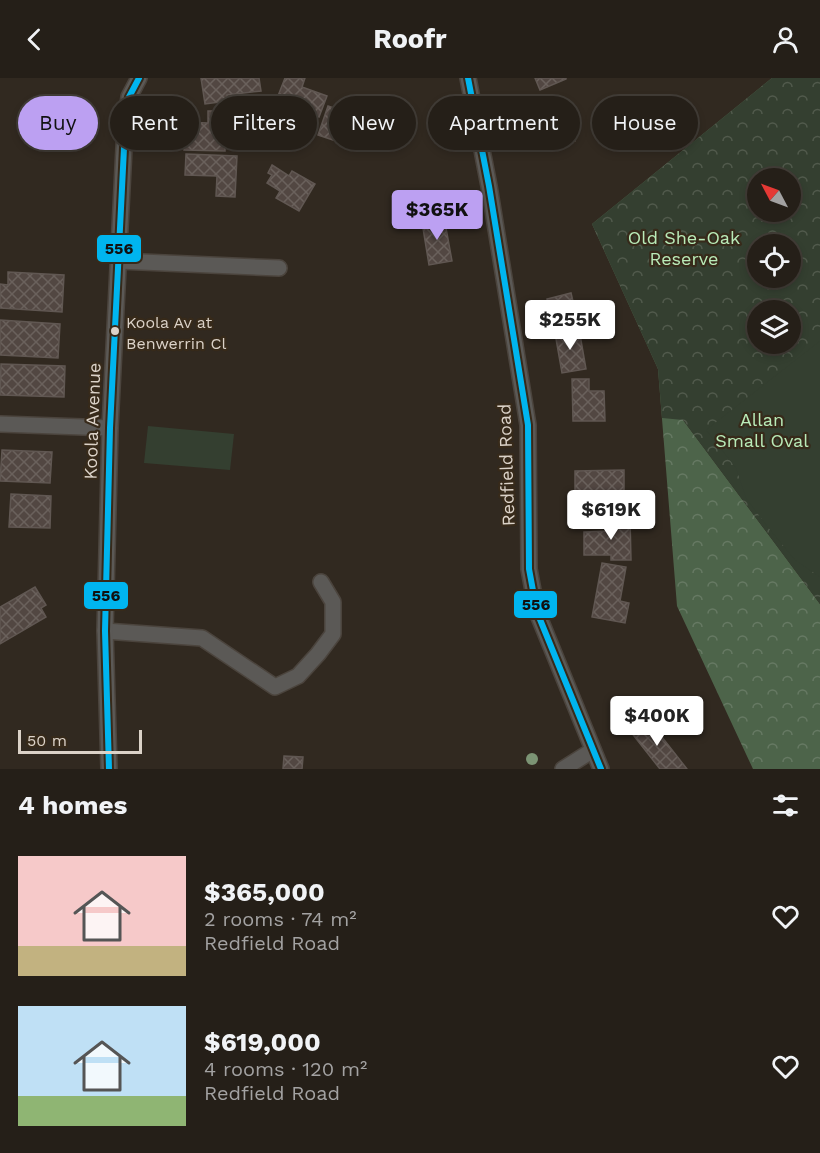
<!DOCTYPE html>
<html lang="en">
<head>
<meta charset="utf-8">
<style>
  :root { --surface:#251f18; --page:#312c25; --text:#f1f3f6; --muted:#a3a2a2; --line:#423d37; --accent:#bca0f2 }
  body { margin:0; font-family:"Work Sans",sans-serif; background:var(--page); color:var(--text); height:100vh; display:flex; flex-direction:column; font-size:22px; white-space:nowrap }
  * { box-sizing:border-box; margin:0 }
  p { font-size:20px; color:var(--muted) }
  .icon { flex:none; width:33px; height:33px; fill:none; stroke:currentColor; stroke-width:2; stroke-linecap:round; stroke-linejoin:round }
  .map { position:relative; height:691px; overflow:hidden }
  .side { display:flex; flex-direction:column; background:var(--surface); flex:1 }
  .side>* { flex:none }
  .hud { position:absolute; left:18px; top:18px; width:784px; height:54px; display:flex; gap:12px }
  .needle { width:39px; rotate:311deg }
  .buttons { position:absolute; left:747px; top:90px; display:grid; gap:12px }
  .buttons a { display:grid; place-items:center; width:54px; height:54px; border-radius:50%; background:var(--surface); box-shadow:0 3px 9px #0003,0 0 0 2px var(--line); font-size:30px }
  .scale { position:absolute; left:18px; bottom:15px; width:124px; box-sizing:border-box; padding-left:6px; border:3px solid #dbd2c8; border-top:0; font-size:16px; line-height:21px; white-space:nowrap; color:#dbd2c8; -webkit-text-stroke:4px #372a1a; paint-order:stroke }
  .price { position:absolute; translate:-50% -51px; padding:0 14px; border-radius:6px; background:#fff; color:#222; font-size:20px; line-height:39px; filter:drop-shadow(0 2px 3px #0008) }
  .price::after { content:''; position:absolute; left:50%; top:36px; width:18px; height:14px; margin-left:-9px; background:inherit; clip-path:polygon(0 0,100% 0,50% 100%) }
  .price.on { background:var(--accent); color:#111 }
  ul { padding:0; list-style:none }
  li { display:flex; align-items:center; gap:18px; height:150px; padding:0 18px }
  li span { display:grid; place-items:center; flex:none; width:168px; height:120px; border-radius:0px; color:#555 }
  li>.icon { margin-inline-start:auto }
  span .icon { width:72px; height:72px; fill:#fffc; stroke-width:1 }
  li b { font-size:26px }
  h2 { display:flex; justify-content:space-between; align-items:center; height:72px; padding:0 18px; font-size:26px }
  .chip { padding:0 21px; border-radius:27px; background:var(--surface); box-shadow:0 3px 9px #0003,0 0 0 2px var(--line); font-size:21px; line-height:54px }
  .chip.on { background:var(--accent); color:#111 }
  header { display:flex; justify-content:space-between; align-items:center; height:78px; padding:0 18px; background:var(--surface); font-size:27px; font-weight:700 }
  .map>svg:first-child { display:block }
  .forest { fill:url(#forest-crowns); fill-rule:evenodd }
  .park { fill:url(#park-crowns); fill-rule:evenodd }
  .garden { fill:#343f30 }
  .building { fill:url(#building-cross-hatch); stroke:#605752; stroke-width:1.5 }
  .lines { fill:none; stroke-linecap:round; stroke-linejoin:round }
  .minor-casing { stroke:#4b443d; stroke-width:18 }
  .minor { stroke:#5b5956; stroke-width:15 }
  .bus-1-casing { stroke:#372a1a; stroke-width:10 }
  .bus-1 { stroke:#00b5ef; stroke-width:6 }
  .tree { fill:#7c9474 }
  .bus-dot { fill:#dbd2c8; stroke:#372a1a; stroke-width:2 }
  .labels { text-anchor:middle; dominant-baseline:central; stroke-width:4.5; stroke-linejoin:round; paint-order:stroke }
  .bus-label { font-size:16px; fill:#dbd2c8; stroke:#372a1a; text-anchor:start }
  .park-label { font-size:18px; fill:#b9ebb8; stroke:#372a1a }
  .street-label { font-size:18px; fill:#dbd2c8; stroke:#372a1a }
  .line-badge { stroke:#372a1a; stroke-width:2 }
  .pale-badge-label { font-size:16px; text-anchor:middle; font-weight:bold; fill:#111 }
</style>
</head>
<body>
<header><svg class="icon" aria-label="back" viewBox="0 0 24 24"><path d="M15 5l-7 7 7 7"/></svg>Roofr<svg class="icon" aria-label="person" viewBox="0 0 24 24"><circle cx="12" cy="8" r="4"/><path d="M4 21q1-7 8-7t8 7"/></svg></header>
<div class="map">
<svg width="820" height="691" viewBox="0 0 820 691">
  <defs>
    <pattern id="forest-crowns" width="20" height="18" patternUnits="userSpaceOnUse" patternTransform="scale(1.5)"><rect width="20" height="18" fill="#4d644a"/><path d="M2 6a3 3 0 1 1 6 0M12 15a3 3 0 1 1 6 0" fill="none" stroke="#667963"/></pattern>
    <pattern id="park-crowns" width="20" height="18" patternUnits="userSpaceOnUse" patternTransform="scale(1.5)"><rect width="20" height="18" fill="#343f30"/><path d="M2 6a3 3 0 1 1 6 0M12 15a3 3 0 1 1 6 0" fill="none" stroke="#515a4c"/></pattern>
    <pattern id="building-cross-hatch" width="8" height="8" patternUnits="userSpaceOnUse" patternTransform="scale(1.5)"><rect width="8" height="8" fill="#524742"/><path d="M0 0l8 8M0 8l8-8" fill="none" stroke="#6a615c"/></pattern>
  </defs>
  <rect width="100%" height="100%" fill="#312920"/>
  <path class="forest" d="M772 0H820L790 232H758V266L683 342 820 526V691H753L677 528 658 291 592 146ZM758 100H790V134H758ZM758 166H790V200H758Z"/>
  <path class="park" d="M772 0H820V526L683 342 662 340 658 291 592 146ZM758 100H790V134H758ZM758 166H790V200H758ZM758 232H790V266H758Z"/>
  <g class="garden">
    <polygon points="820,263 820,499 795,482 767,448 746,420 736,390 706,352"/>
    <polygon points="148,348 234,356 230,392 144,385"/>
  </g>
  <g class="building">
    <polygon points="201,0 259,0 261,13 227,17 227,23 205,26"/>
    <polygon points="285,0 305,0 302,9 327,18 319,39 276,23"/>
    <polygon points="535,0 566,0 566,1 540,12"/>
    <polygon points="569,23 575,63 531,70 528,54 547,50 544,28"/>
    <polygon points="328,28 362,40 364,36 378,41 369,68 356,64 354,69 318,57"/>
    <polygon points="208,33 226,33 225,44 236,44 235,62 225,61 225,73 184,72 185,44 208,45"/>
    <polygon points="186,76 237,78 235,119 216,118 217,98 185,97"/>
    <polygon points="272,87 289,98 292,93 315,106 299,133 276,120 280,113 267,105 272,97 268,95"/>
    <polygon points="444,139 452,183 429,187 422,144"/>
    <polygon points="8,194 64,197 62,234 0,230 0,206 8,207"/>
    <polygon points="571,215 579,248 555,254 547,221"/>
    <polygon points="0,242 60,246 58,280 0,277"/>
    <polygon points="579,251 586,291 562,295 555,255"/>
    <polygon points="1,286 65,288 64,319 0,317"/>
    <polygon points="572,301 589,301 589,313 604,313 605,343 573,343"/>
    <polygon points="2,372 52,374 50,405 0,403"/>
    <polygon points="624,392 624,433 575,434 575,393"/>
    <polygon points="11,416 51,418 50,450 9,449"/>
    <polygon points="611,439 630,439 631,482 611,482 611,477 584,477 584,454 611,453"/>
    <polygon points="602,485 626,489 620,523 629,525 625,545 592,539"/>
    <polygon points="35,509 46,527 41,530 46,539 0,566 0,529"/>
    <polygon points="647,640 687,691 660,691 630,653"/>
    <polygon points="284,678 303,679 302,691 283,691"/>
  </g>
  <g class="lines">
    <g class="minor-casing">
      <g id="minor">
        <polyline points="468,0 489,108 528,347 529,491 537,534 601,691"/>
        <polyline points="119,183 279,190"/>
        <polyline points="0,346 110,350"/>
        <polyline points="105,553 202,560 275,609 298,598 318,576 333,556 333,524 321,504"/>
        <polyline points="109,691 105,553 110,350 125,50 129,19 139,0"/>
        <polyline points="563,691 593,672"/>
      </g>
    </g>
    <use href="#minor" class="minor"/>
    <g class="bus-1-casing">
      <g id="bus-1">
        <polyline points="468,0 489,108 528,347 529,491 537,534 601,691"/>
        <polyline points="109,691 105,553 110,350 125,50 129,19 139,0"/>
      </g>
    </g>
    <use href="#bus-1" class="bus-1"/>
  </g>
  <circle class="tree" cx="532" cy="681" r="6"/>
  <circle class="bus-dot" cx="115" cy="253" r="5"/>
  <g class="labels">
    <g class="bus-label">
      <text x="126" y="244">Koola Av at<tspan x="126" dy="21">Benwerrin Cl</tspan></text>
    </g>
    <g class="park-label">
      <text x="684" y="159">Old She-Oak<tspan x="684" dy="21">Reserve</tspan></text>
      <text x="762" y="341">Allan<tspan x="762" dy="21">Small Oval</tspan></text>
    </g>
    <g class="street-label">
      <text transform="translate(92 343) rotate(-88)">Koola Avenue</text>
      <text transform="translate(506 387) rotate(-92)">Redfield Road</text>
    </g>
  </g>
  <g class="line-badge">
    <rect x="96" y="156" width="46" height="29" rx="6" fill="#00b5ef"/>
    <rect x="83" y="503" width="46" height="29" rx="6" fill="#00b5ef"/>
    <rect x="513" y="512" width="45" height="29" rx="6" fill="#00b5ef"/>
  </g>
  <g class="pale-badge-label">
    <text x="119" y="176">556</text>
    <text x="106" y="523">556</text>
    <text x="536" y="532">556</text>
  </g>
</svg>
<div class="buttons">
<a><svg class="needle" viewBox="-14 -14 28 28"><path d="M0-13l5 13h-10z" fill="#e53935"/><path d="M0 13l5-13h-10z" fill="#a3a2a2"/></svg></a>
<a><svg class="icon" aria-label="locate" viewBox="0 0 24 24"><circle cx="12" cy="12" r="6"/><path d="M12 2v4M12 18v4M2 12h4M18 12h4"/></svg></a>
<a><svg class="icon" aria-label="layers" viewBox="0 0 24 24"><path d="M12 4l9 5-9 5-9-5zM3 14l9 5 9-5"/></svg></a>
</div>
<div class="scale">50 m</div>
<b class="price on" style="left:437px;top:163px">$365K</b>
<b class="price" style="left:570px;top:273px">$255K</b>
<b class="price" style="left:611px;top:463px">$619K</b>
<b class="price" style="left:657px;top:669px">$400K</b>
<div class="hud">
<a class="chip on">Buy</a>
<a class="chip">Rent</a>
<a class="chip">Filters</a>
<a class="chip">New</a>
<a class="chip">Apartment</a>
<a class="chip">House</a>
</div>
</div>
<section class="side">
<h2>4 homes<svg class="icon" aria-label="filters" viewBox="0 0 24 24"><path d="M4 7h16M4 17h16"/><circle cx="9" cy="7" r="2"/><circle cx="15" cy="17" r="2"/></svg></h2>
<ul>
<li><span style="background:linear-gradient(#f6c9c9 75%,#c2b280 0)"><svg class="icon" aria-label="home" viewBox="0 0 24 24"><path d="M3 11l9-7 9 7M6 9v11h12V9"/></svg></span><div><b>$365,000</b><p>2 rooms · 74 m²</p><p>Redfield Road</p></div><svg class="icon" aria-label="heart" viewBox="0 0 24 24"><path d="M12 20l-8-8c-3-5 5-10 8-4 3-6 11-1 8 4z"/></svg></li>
<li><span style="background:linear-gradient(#bfe0f5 75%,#8fb573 0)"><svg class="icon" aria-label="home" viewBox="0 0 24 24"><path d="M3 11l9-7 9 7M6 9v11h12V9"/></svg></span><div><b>$619,000</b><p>4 rooms · 120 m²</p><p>Redfield Road</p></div><svg class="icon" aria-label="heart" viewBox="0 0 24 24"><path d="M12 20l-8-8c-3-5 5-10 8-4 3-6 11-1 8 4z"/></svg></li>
</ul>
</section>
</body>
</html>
